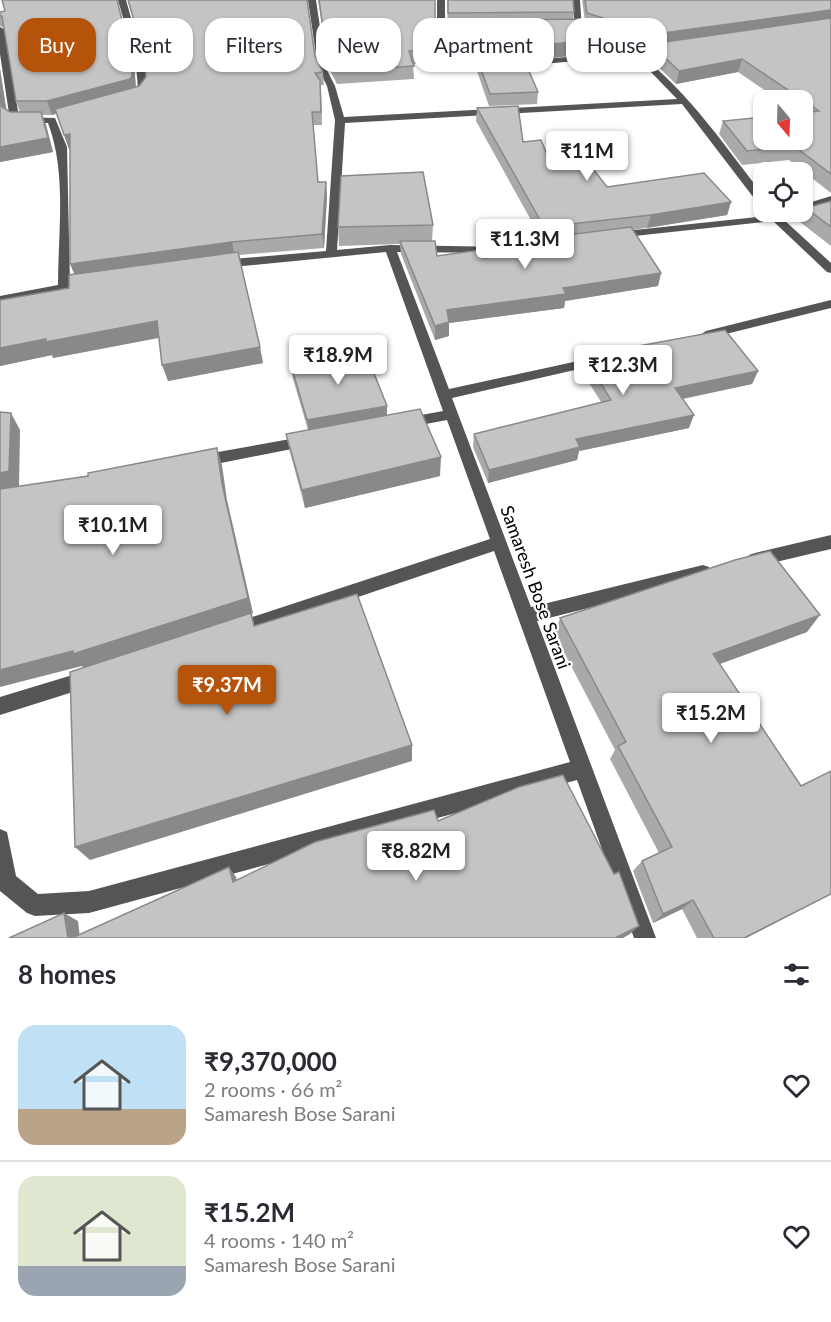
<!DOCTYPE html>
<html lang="en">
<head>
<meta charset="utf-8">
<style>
  :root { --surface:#fff; --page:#f2f2f3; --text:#2b2b33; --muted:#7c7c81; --line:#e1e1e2; --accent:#b45309 }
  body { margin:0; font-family:Lato,sans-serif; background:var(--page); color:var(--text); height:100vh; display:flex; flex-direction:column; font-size:22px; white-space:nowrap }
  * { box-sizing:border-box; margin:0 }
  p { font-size:20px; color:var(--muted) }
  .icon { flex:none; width:33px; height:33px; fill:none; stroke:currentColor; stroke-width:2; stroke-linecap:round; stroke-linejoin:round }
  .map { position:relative; height:938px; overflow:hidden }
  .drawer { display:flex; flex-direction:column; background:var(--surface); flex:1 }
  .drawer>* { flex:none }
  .hud { position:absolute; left:18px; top:18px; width:795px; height:54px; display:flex; gap:12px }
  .needle { width:39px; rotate:161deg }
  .tools { position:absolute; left:753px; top:90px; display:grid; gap:12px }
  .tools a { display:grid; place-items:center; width:60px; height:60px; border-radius:12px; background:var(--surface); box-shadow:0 2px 4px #0004; font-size:30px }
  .price { position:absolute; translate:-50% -51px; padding:0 14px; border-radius:6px; background:#fff; color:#222; font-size:20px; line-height:39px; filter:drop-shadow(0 2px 3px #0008) }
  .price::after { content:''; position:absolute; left:50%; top:36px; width:18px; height:14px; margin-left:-9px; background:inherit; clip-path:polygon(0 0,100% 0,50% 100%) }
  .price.on { background:var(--accent); color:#fff }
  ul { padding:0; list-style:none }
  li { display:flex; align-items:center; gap:18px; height:150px; padding:0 18px }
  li+li { border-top:2px solid var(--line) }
  li span { display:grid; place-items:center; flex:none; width:168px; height:120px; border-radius:18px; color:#555 }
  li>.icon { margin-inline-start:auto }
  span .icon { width:72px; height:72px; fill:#fffc; stroke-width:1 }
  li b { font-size:26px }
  h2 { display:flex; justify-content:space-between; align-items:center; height:72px; padding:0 18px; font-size:26px }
  .tag { padding:0 21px; border-radius:18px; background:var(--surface); box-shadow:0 2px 4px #0004; font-size:21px; line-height:54px }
  .tag.on { background:var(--accent); color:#fff }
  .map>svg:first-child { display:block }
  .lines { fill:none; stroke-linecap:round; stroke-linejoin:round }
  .minor { fill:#555; fill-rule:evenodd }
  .wall { fill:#a9a9a9 }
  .shaded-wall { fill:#898989 }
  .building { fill:#c4c4c4; stroke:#898989; stroke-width:1.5 }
  .labels { text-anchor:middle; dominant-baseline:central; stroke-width:4.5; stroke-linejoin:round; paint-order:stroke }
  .street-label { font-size:18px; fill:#000; stroke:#fff }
</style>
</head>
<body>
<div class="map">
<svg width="831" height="938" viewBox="0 0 831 938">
  <rect width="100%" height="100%" fill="#fff"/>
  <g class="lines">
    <g class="minor">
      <polygon points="118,0 126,0 144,64 147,90 133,101 128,98 138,89 136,64"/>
      <path d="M308 0H316L326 68 335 86 344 117 677 99 649 70 631 56 543 64 444 66 437 30V0H445V27H469L473 29 469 31 445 32 451 61 543 59 626 52 602 39 601 37 605 35 635 51H641L640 55C690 93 725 147 764 196V207L760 206 682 104 345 123 337 250 390 245 506 247 569 238 575 241 569 244 506 253 397 252 449 389 601 356 608 360 601 364 452 398 531 607 703 565 709 567 711 572 709 577 703 579 537 621 656 938H634L577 780 89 913 35 916 27 913 0 891V829L7 832 16 876 38 894 89 891 570 762 494 551 237 638 231 636 228 630 231 624 237 622 490 539 447 420 405 428 398 423 405 418 443 411 386 252 222 268 216 264 222 260 326 251 335 120 327 86 318 68Z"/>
      <polygon points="572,0 580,0 582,30 575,28"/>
      <path d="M0 27 4 29 19 117 55 118 67 147 70 283 88 279 94 283 88 287 0 304V296L58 285C58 232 67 173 48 123H15L10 120 0 54Z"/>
      <polygon points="831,196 831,203 783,219 831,263 831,273 827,272 773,221 616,238 610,235 616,232 766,216 764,212 777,214 802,212 802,205"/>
      <polygon points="831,300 831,308 706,339 700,335 706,331"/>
      <polygon points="307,436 314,441 312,445 201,467 196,465 194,461 196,457 201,455"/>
      <polygon points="831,535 831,549 755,567 749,565 747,560 749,555 755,553"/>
      <polygon points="89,670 95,673 98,679 95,685 0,715 0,697"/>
    </g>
  </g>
  <g class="wall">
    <polygon points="128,0 315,56 323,72 324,85 320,85 322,125 313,125 318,182 326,182 327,196 324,248 239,255 263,363 168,381 159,338 53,358 52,355 0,366 0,300 69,288 75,275 70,149 69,149 57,113 52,115 42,115 46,125 53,152 0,162 0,69 6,109 10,112 20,112 16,101 4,28 0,26 0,12 134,64 136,87 139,86 146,77 143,54"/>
    <polygon points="318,0 435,0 435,18 441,50 441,63 413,64 414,79 337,84 328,67"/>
    <polygon points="447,0 574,12 573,19 585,21 582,0 831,0 831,193 789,160 742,165 719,134 723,121 802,140 802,100 779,100 738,72 676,84 648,57 650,47 638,49 623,40 621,51 550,58 523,58 538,92 537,104 489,106 476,68 476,58 453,59 448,34"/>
    <polygon points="477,108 523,142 548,157 590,165 607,187 731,202 727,215 633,230 661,273 658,286 565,301 564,308 449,323 449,336 435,340 401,254 400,244 339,246 338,227 433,225 432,241 437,256 484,258 548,249 549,240 542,240 476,121"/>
    <polygon points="831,201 831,246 800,222 806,208"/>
    <polygon points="584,356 758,371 752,384 683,399 689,428 579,451 577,460 488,483 473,447 474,434 601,402 581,370"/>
    <polygon points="291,365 387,415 440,476 305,508 290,452 286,434 308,430 293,379"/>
    <polygon points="560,618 807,632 720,664 801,786 831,771 831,894 746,938 697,938 682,909 653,923 633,871 642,861 659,853 610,759 615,750 555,635"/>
  </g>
  <g class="shaded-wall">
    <polygon points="831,10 831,22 651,44 650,47 638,49 641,36"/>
    <polygon points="624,37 621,51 550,58 552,44"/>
    <polygon points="130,52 134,64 136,89 134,92 52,115 47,101"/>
    <polygon points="742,59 738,72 676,84 679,71"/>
    <polygon points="0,69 8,120 2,107 0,91"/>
    <polygon points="320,80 321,93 322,125 321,112"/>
    <polygon points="41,112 46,125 53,152 0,162 0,147"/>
    <polygon points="70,134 75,148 69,149 64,135"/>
    <polygon points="326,182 327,196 324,248 322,234"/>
    <polygon points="731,202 727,215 647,228 651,215"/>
    <polygon points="232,242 235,256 76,278 70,264"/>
    <polygon points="661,273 658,286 565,301 564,308 449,323 449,336 435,340 435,326 447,310 563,288"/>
    <polygon points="157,321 162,337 53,358 52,355 0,366 0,348 46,339"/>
    <polygon points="260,347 263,363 168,381 162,365"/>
    <polygon points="758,371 752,384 671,401 675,388"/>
    <polygon points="387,406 387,419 309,434 307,420"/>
    <polygon points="11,413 20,430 19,487 0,491 0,473"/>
    <polygon points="694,415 689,428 579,451 577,460 488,483 489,470 576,439"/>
    <polygon points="217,448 222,465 227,500 253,613 251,614 257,632 83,668 82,666 0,687 0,670 222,484"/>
    <polygon points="441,457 440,476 305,508 302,490"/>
    <polygon points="820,615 807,632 703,670 713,654"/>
    <polygon points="412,745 412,761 90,860 75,847"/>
    <polygon points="229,867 236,877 240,892 233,882"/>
    <polygon points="831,894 746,938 744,938"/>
    <polygon points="693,900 682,909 653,923 663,914"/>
    <polygon points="64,913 78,921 80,938 68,938"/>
    <polygon points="639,926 630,934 623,938 615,938"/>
  </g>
  <g class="building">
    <polygon points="2,0 117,0 130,52 132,76 130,79 47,101 16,101 2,16 0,16 0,12 5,11"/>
    <polygon points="128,0 307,0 315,56 323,72 315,73 320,80 321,112 312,112 318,182 326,182 322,234 232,242 70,264 70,134 64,135 55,109 139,86 146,77 143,51"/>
    <polygon points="319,0 435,0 435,18 441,50 409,51 414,66 336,71 327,55"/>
    <polygon points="448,0 573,0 574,12 448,13"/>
    <polygon points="585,0 831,0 831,10 641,36 616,22 587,13"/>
    <polygon points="831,18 831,174 794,146 747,151 723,121 764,117 764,140 802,140 802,113 819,111 742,59 679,71 651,44"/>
    <polygon points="580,19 624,37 552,44 453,45 448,21"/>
    <polygon points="522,55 538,92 490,94 476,56"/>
    <polygon points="0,91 2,107 10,112 41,112 48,138 0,147"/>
    <polygon points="518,106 523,142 541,140 548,157 589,152 590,165 607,187 704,173 731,202 651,215 544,227 477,108"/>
    <polygon points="423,172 433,225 338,227 341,176"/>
    <polygon points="831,201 831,227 806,208"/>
    <polygon points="631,227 661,273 563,288 566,294 447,310 449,322 435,326 400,241 435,241 437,256 480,250 484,258 556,248 550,237"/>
    <polygon points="238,252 260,347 162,365 157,321 46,342 46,339 0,348 0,300 69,288 69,275"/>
    <polygon points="725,330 758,371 675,388 694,415 576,439 580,447 489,470 474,434 611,400 584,356"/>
    <polygon points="365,351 387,406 307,420 291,365"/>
    <polygon points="420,409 441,457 302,490 286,434"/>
    <polygon points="0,412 11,413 9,471 0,473"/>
    <polygon points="217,448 222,484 248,598 73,654 73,651 0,670 0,489 88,476 88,473"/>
    <polygon points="770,551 820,615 713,654 801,786 831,771 831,894 744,938 714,938 693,900 663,914 642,861 672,847 618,746 626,742 560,618 735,560"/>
    <polygon points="357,594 412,745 75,847 70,672 251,613 254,626"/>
    <polygon points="563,775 614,874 619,872 639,926 615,938 72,938 229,867 233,882 315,842 434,810 438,821 519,787"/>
    <polygon points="64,913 68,938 9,938"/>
  </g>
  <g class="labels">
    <g class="street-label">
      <text transform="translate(536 587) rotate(70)">Samaresh Bose Sarani</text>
    </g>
  </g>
</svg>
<div class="tools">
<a><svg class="needle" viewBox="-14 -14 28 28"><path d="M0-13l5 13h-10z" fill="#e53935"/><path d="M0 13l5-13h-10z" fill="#7c7c81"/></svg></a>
<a><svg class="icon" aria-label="locate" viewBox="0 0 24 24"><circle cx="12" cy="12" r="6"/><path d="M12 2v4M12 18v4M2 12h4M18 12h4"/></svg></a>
</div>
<b class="price" style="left:587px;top:182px">₹11M</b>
<b class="price" style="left:525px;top:270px">₹11.3M</b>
<b class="price" style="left:338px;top:386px">₹18.9M</b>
<b class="price" style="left:623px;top:396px">₹12.3M</b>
<b class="price" style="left:113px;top:556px">₹10.1M</b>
<b class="price on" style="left:227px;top:716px">₹9.37M</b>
<b class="price" style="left:711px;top:744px">₹15.2M</b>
<b class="price" style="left:416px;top:882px">₹8.82M</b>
<div class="hud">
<a class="tag on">Buy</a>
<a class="tag">Rent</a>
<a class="tag">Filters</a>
<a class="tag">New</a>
<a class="tag">Apartment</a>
<a class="tag">House</a>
</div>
</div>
<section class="drawer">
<h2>8 homes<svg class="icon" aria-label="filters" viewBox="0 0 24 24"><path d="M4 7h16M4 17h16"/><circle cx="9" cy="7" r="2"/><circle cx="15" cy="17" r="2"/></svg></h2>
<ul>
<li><span style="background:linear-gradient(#bfe0f5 70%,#b9a48a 0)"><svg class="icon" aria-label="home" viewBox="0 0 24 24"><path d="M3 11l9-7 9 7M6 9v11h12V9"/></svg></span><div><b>₹9,370,000</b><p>2 rooms · 66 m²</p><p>Samaresh Bose Sarani</p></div><svg class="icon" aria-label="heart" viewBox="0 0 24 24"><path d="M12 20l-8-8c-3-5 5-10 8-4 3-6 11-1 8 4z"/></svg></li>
<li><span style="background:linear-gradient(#dfe7d0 75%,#9aa5b1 0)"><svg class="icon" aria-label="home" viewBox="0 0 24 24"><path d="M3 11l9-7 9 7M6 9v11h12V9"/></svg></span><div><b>₹15.2M</b><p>4 rooms · 140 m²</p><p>Samaresh Bose Sarani</p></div><svg class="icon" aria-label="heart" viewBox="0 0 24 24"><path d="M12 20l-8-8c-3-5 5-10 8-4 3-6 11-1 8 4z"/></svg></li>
</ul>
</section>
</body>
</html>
